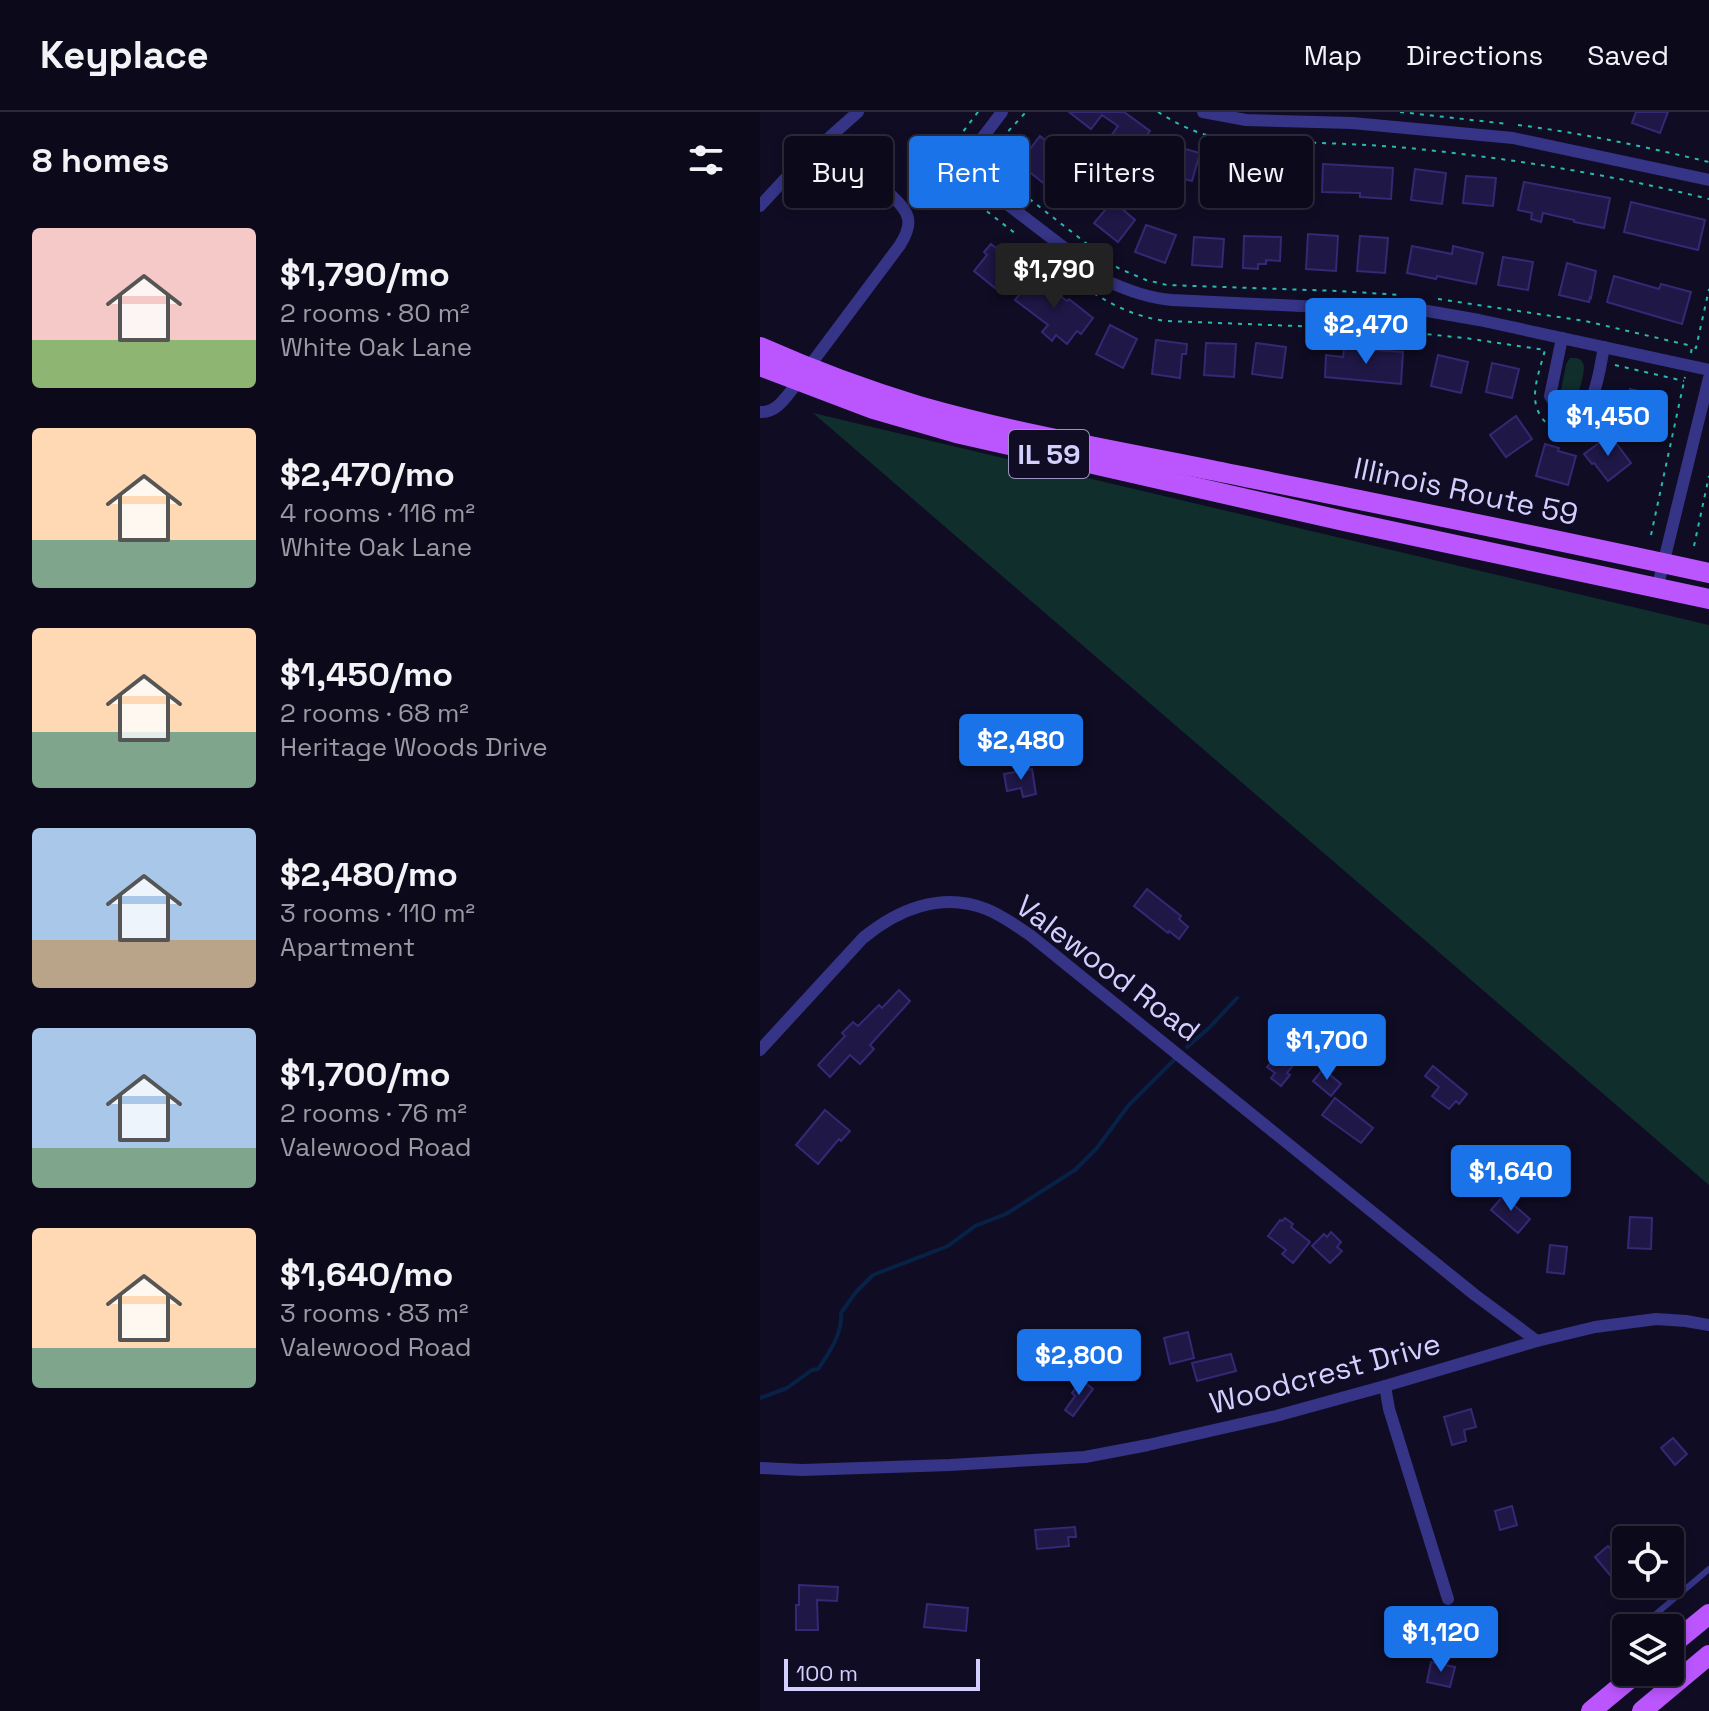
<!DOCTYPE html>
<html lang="en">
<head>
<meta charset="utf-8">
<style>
  :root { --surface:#0c091b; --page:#1a1728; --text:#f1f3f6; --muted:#9a9aa3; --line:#2c2a3a; --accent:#1a73e8 }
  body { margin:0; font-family:"Space Grotesk",sans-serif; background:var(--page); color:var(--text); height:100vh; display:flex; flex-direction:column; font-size:30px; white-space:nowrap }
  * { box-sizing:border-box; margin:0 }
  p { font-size:26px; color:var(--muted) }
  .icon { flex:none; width:44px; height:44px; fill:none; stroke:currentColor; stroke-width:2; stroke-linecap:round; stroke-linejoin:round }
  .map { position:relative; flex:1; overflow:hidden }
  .side { display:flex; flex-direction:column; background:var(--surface); width:760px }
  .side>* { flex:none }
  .top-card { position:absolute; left:24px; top:24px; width:760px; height:72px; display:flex; gap:16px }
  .buttons { position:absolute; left:852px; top:1414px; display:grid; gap:16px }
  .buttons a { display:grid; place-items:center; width:72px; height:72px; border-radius:8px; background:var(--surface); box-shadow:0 4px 12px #0003,0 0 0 2px var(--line); font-size:40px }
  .scale { position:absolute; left:24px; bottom:20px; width:196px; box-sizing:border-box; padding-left:8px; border:4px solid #d3cfff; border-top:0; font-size:22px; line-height:28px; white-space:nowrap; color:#d3cfff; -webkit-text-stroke:6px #100c24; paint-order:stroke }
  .price { position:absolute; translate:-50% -68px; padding:0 18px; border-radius:8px; background:var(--accent); color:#fff; font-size:26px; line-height:52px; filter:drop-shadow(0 2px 4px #0008) }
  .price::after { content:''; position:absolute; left:50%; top:48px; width:24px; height:18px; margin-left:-12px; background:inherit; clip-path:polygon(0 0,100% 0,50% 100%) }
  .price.active { background:#222; color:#fff }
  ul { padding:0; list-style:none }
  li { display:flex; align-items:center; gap:24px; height:200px; padding:0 32px }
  li span { display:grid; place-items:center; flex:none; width:224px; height:160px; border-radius:8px; color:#555 }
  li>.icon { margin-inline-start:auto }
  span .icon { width:96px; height:96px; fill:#fffc; stroke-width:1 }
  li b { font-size:34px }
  h2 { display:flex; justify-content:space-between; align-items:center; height:96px; padding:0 32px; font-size:34px }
  .tag { padding:0 28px; border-radius:8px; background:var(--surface); box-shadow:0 4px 12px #0003,0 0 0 2px var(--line); font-size:28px; line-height:72px }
  .tag.active { background:var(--accent); color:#fff }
  header { display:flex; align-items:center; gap:48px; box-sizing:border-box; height:112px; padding:0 40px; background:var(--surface); border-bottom:2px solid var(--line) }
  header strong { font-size:38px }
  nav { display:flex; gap:44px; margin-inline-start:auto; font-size:28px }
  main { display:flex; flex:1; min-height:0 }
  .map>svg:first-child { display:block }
  .green { fill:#0f2e2c }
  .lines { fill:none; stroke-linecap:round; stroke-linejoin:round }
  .stream { stroke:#082147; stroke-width:4 }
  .building { fill:#1f1746; stroke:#352874; stroke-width:2 }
  .path { stroke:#26bcae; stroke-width:2; stroke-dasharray:4 6; stroke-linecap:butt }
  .lane { stroke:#353486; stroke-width:6 }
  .street { stroke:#353486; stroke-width:12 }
  .primary { stroke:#bb56ff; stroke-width:20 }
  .labels { text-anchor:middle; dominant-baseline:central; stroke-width:6; stroke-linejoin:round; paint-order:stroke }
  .shield { fill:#100c24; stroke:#9894bd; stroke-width:2 }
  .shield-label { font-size:28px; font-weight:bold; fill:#d3cfff }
  .street-label { font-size:30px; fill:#d3cfff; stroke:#100c24 }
</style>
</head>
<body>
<header>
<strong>Keyplace</strong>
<nav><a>Map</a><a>Directions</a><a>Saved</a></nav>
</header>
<main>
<section class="side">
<h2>8 homes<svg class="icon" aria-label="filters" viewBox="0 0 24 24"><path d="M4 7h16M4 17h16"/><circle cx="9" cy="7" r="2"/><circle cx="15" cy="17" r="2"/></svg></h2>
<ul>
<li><span style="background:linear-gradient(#f6c9c9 70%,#8fb573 0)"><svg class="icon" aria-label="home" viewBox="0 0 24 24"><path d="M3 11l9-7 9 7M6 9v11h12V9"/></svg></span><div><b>$1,790/mo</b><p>2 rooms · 80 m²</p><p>White Oak Lane</p></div></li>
<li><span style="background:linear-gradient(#ffd9b3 70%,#7fa58c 0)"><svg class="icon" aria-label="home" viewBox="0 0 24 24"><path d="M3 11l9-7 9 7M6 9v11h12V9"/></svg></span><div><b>$2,470/mo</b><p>4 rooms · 116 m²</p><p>White Oak Lane</p></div></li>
<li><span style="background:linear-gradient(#ffd9b3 65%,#7fa58c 0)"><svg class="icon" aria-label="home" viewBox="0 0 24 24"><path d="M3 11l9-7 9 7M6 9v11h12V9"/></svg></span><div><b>$1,450/mo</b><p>2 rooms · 68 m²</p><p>Heritage Woods Drive</p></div></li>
<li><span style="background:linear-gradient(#a9c7e8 70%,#b9a48a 0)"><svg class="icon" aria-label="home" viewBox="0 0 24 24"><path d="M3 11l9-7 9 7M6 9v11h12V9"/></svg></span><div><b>$2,480/mo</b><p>3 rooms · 110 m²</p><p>Apartment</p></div></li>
<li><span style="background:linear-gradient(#a9c7e8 75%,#7fa58c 0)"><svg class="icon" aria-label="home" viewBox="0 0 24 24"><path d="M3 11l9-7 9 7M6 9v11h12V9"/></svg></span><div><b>$1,700/mo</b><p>2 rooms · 76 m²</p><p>Valewood Road</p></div></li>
<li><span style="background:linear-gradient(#ffd9b3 75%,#7fa58c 0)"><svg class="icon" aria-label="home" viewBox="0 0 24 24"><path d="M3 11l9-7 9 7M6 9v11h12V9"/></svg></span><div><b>$1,640/mo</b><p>3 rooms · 83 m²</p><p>Valewood Road</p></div></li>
</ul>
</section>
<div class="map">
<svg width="949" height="1599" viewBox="0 0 949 1599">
  <rect width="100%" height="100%" fill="#100c24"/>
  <g class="green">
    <path d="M810 246C815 246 820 245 823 251 827 257 817 286 814 293L805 295 799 289 806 252Z"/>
    <polygon points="53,301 949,513 949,1073"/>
  </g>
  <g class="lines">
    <g class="stream">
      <polyline points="427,935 449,916 477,886"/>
      <path d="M0 1286 27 1276 52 1258 58 1257C69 1241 83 1221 81 1201L96 1180 113 1163 188 1134 215 1114 246 1102 315 1058 337 1036 368 994 416 946"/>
    </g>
  </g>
  <g class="building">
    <polygon points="309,0 364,0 390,19 368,48 346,31 358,14 342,3 331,17"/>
    <polygon points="876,0 908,0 900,21 872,11"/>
    <polygon points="280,24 332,66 319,81 322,84 313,95 256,49 264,38 267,41"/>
    <polygon points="410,33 440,41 432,69 403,61"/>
    <polygon points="459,48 490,51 487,82 455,78"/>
    <polygon points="512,49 542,53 538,81 508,77"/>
    <polygon points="563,52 633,56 631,87 600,85 600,81 562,80"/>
    <polygon points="655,57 686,61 682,92 651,88"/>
    <polygon points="706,64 736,66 733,94 703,91"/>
    <polygon points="764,70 850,86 844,116 814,110 814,108 783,101 781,110 771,107 772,101 758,98"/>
    <polygon points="353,89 375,108 358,130 334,111"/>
    <polygon points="871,90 945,108 938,138 864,120"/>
    <polygon points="386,113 416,123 405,151 375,140"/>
    <polygon points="548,122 578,124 576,159 546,157"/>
    <polygon points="484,124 521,125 520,149 506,148 506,152 498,152 498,157 483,156"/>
    <polygon points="600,124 628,126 625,161 597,159"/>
    <polygon points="434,125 464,127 462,155 432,153"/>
    <polygon points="231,132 236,136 238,134 257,149 235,176 214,159 227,143 224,140"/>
    <polygon points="652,134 692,142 693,134 723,141 716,172 677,164 676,167 647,161"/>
    <polygon points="743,145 773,150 768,178 738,173"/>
    <polygon points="807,151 836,159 831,186 830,185 829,190 799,183"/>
    <polygon points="274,164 307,189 309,187 333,206 321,222 317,219 307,232 296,223 292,229 282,220 288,213 255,188"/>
    <polygon points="854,164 899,177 901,172 931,180 922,212 847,190"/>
    <polygon points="350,213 377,227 363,256 336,242"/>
    <polygon points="396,228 427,232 426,242 422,242 420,266 392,262"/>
    <polygon points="446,231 476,232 474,265 444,263"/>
    <polygon points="496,231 526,235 522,266 492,262"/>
    <polygon points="584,236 643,240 641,272 565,265 566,243 583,245"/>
    <polygon points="678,243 708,250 701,281 671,274"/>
    <polygon points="732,251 759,257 752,286 726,280"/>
    <polygon points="870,277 899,284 892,314 863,306"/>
    <polygon points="756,304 772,327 746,345 730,323"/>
    <polygon points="850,323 871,351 848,369 834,351 832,352 824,342"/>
    <polygon points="785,332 799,336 798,339 816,344 808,373 776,364"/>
    <polygon points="272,657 276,682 263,685 261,676 247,679 244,662"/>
    <polygon points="387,777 421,804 419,807 428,815 419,827 409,819 408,821 374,794"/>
    <polygon points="139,878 150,889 110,933 114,937 100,952 90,943 70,965 58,953 85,924 82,921 93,910 98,914 119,893 122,896"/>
    <polygon points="528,929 543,941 527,961 530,963 521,974 511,966 515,961 507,955"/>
    <polygon points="673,954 707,982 699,992 696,989 689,997 672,984 679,975 665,964"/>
    <polygon points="563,957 581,972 571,984 553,969"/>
    <polygon points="575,986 613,1016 601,1031 562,1003"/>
    <polygon points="65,998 90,1019 81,1029 79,1027 58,1052 36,1033"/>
    <polygon points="751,1080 759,1086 754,1093 770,1107 758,1121 731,1098 743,1084 746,1087"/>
    <polygon points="870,1105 892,1106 891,1137 868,1136"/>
    <polygon points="525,1106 533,1112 531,1115 550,1130 533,1151 522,1142 526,1138 508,1124 520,1108 522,1109"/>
    <polygon points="571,1120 581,1130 577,1135 582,1139 570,1151 552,1134 564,1122 567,1125"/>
    <polygon points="790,1133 807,1135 804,1162 787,1160"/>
    <polygon points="428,1220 434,1246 410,1252 404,1226"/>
    <polygon points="471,1242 476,1259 437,1269 432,1251"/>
    <polygon points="322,1268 333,1277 313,1304 305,1298 315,1284 312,1281"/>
    <polygon points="711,1297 716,1315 704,1318 706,1329 692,1333 684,1305"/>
    <polygon points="913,1326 927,1342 915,1353 901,1336"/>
    <polygon points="752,1394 757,1413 740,1418 735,1399"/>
    <polygon points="315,1415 316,1425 308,1425 309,1434 277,1437 275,1418"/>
    <polygon points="848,1434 864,1452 850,1463 835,1445"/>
    <polygon points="39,1473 78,1475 77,1489 57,1488 58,1518 36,1518 36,1493 39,1493"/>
    <polygon points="167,1492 208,1496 206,1519 164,1515"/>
    <polygon points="671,1550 695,1555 690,1575 667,1570"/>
  </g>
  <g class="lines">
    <g class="path">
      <polyline points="218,0 174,58 256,122"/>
      <path d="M398 0C417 12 437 22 459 26 480 30 500 28 520 29 569 32 618 32 667 38 762 48 856 64 949 87"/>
      <polyline points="640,0 748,12"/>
      <path d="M758 13C822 21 886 35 949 50"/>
      <polyline points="222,50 358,156 386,168 407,173 578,179 640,183"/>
      <polyline points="223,50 241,27 266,0"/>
      <path d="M270 133C312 166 351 202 406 209L616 217 705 226 785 238C781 254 772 276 776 293 785 328 829 327 842 296"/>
      <polyline points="678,187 825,209 932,234"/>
      <polyline points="931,241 932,234 936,236 949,177"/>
      <polyline points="855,253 924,269"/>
      <polyline points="891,423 925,265"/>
      <polyline points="934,434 949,364"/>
    </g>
    <polyline class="lane" points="890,1507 949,1457"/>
    <g class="street">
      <path d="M242 0 201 54 213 66 349 170C370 179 389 186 412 188L603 197H656L719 208 949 258"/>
      <polyline points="443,0 486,8 592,11 753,26 949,68"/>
      <polyline points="0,94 37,54 98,0"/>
      <path d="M802 226 790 284C795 292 799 298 808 301 835 310 840 253 844 235"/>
      <path d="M48 256 140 133C145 125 151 112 147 103 139 82 83 47 63 32"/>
      <path d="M0 300C18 301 27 283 38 270"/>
      <polyline points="897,477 949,266"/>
      <path d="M0 938 103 826C137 798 181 779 226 797 242 803 256 814 270 823L715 1183 777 1229"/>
      <polyline points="625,1274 629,1297 688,1487"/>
      <polyline points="0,1356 42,1358 190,1353 325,1345 388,1333 516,1304 625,1274 777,1229 835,1215 896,1207 926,1209 949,1213"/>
    </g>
    <g class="primary">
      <path d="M0 235C52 258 105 278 159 294 257 322 357 339 456 359 620 392 785 425 949 461"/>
      <polyline points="0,254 113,297 196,321 584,409 949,487"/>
      <polyline points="910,1534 949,1502"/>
      <polyline points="831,1599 878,1560"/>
      <polyline points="882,1599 949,1543"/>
    </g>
  </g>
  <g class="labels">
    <rect class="shield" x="249" y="318" width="80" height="48" rx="6"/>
    <g class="shield-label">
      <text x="289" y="342">IL 59</text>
    </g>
    <g class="street-label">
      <text transform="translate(706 379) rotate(12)">Illinois Route 59</text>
      <text transform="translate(348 856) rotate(37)">Valewood Road</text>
      <text transform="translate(565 1261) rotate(-15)">Woodcrest Drive</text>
    </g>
  </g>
</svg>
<div class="buttons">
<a><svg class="icon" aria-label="locate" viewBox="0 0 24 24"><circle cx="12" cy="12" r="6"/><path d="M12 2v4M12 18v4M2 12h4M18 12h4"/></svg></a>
<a><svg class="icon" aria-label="layers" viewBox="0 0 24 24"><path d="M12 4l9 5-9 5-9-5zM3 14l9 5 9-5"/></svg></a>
</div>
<div class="scale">100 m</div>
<b class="price active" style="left:294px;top:199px">$1,790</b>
<b class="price" style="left:606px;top:254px">$2,470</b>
<b class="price" style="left:848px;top:346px">$1,450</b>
<b class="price" style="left:261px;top:670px">$2,480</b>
<b class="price" style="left:567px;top:970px">$1,700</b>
<b class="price" style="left:751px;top:1101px">$1,640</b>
<b class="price" style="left:319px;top:1285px">$2,800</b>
<b class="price" style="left:681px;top:1562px">$1,120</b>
<div class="top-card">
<a class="tag">Buy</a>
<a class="tag active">Rent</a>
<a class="tag">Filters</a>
<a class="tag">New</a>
</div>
</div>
</main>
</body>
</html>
